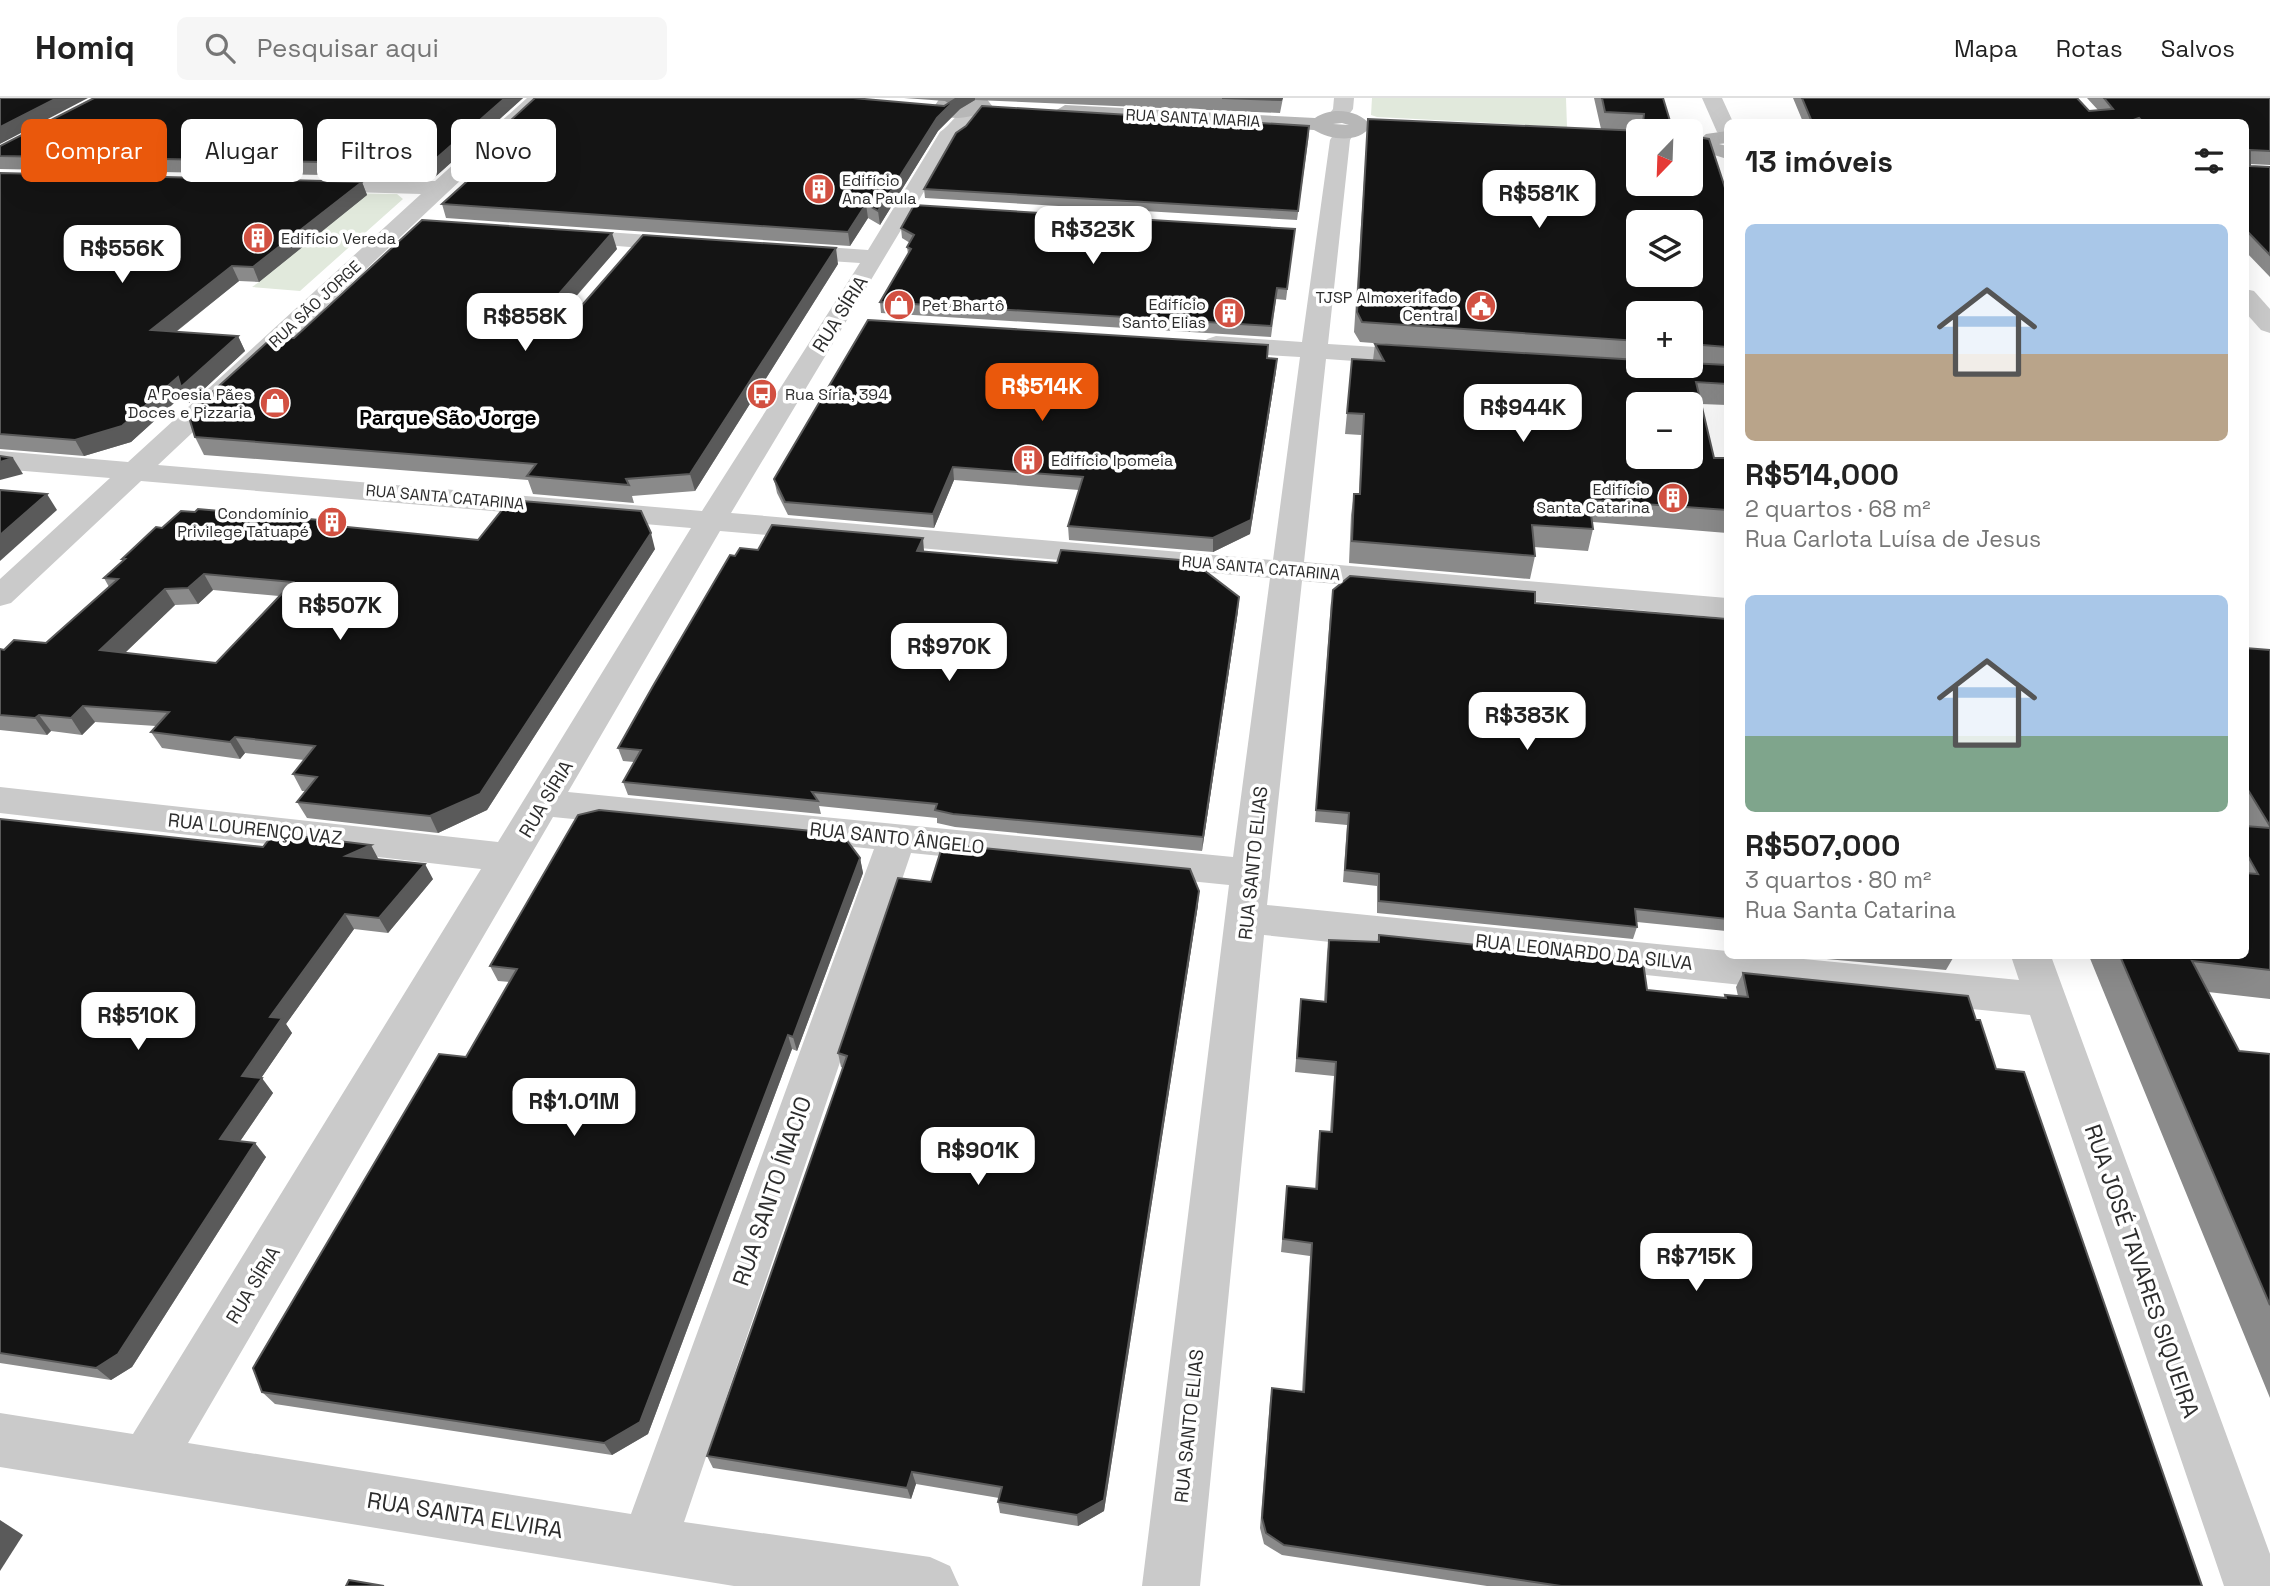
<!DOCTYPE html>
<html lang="pt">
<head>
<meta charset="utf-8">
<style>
  :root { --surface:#fff; --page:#f6f6f6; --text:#222; --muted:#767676; --line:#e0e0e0; --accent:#ea580c }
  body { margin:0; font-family:"Space Grotesk",sans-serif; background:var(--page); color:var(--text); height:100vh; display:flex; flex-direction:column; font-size:26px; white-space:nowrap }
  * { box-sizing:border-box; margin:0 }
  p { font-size:23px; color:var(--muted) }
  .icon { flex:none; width:38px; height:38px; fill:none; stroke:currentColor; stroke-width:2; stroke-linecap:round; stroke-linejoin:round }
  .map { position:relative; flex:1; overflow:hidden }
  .details { position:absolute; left:1724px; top:21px; width:525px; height:840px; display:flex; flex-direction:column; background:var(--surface); border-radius:10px; box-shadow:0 7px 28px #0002 }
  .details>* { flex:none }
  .guide { position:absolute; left:21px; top:21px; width:665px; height:63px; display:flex; gap:14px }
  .needle { width:46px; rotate:203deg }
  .controls { position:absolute; left:1626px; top:21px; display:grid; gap:14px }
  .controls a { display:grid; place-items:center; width:77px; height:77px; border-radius:10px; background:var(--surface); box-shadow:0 7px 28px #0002; font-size:35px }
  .price { position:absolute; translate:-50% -60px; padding:0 16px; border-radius:14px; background:#fff; color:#222; font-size:23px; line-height:46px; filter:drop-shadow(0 2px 4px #0008) }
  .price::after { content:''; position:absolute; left:50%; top:42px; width:21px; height:16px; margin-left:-10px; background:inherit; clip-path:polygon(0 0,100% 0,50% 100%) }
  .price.active { background:var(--accent); color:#fff }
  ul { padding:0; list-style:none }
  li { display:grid; align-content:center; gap:14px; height:371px; padding:0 21px }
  li span { display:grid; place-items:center; height:217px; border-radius:10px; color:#555 }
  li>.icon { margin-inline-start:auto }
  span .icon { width:126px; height:126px; fill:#fffc; stroke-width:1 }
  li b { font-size:30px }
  h2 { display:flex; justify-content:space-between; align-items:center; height:84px; padding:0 21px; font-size:30px }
  .chip { padding:0 24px; border-radius:10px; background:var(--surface); box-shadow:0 7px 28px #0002; font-size:24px; line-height:63px }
  .chip.active { background:var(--accent); color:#fff }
  header { display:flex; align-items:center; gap:42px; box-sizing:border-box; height:98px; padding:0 35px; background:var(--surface); border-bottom:2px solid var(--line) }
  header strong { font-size:33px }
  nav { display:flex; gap:38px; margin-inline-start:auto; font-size:24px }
  .search { width:490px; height:63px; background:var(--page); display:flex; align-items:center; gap:18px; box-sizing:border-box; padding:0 24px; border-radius:10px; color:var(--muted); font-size:26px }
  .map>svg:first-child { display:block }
  .green { fill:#e1e9dc }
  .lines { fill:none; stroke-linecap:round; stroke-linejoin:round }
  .street { fill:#cacaca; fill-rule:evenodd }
  .secondary { fill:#b7b7b7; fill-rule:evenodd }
  .wall { fill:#8a8a8a; fill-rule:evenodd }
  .shaded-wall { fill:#5a5a5a }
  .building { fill:#141414; stroke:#5a5a5a; stroke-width:2; fill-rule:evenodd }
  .labels { text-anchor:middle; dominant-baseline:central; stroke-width:7; stroke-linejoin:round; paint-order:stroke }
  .far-street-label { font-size:16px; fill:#2d2d2d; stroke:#fff }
  .far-poi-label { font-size:16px; fill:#2d2d2d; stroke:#fff; text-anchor:start }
  .street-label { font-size:19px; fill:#2d2d2d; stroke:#fff }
  .far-district-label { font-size:21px; font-weight:bold; fill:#000; stroke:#fff }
  .near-street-label { font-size:23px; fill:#2d2d2d; stroke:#fff }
</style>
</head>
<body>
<header>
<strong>Homiq</strong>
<div class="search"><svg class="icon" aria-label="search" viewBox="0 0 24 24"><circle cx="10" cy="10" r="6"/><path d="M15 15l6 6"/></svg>Pesquisar aqui</div>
<nav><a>Mapa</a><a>Rotas</a><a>Salvos</a></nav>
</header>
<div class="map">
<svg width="2270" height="1488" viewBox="0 0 2270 1488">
  <rect width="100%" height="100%" fill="#fff"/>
  <g class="green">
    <polygon points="1372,0 1566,0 1567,29 1377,19 1371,17"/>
    <polygon points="178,93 397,96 403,101 300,193 252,189 259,184"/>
  </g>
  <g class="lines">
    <g class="street">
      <path d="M527 0H548L158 367 702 413 860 165 783 160 775 158 771 153 775 148 783 146 868 152 940 34C951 27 958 12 970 9L980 15 965 35 955 42 731 415 1273 462 1300 259 1216 254 1207 251 1203 246 1207 241 1216 238 1302 244 1330 42 1338 30H1352L1355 34 1350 42 1328 246 1425 252 1434 254 1438 260 1434 266 1425 268 1326 261 1304 464 1727 500V520L1302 483 1267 807 1727 853V858H1772L2019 882 2011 858H2051L2270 1456V1488H2224L2030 917 1264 837 1200 1488H1142L1229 787 911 755 684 1424 930 1459 950 1468 959 1488H734L0 1369V1315L133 1336 481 771 0 715V689L498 744 691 430 141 383 11 505 0 508V481L110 380 0 371V353L128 364 421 96 313 93 305 92 302 87 305 82 435 83ZM720 433 1270 480 1233 759 568 694ZM553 719 874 751 631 1416 188 1345Z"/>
      <polygon points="1334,0 1354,0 1353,11 1344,23 1337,25 1327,19 1333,11"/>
      <polygon points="1702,0 1722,0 1733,24 1727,24 1727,40 1717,34"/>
      <polygon points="563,131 692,140 700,142 704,147 700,152 692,154 555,143 552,138"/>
      <polygon points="2245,191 2254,193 2270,211 2270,235 2261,232 2245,214"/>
    </g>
    <g class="secondary">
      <path d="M940 0H986L993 9 990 13C972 18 948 27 933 10Z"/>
      <path d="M1065 7 1315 20C1332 8 1360 12 1371 28 1358 46 1331 42 1314 32L1058 17 1055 13ZM1342 25 1349 27 1333 26Z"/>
      <polygon points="1727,33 1727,45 1719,46 1727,48 1727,61 1705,54 1697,44 1706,36"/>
    </g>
  </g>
  <g class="wall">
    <polygon points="94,0 523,0 435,79 0,71 0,48"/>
    <polygon points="904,0 1283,0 1280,15 975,2 960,11 938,33 880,127 868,120 850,148 446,120 442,106 470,80 467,80 463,66 944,8 948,5 945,3"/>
    <path d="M1594 0H1663L1673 33H1638L1727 96V307L1701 306 1714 360H1727V435L1593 424V431L1588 453 1534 449 1535 458 1530 481 1349 465 1351 417 1354 396H1359L1361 337 1345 336 1352 261 1373 262 1375 246 1438 250 1360 244 1354 234 1368 21 1601 31ZM1638 215H1690V268H1638Z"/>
    <polygon points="1793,0 2077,0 2089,13 2098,12 2087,0 2270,0 2270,67 2250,66 2250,68 2270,69 2270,179 2245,153 2245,24 1803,24"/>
    <polygon points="1309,36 1297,122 925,100 924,91"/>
    <polygon points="0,75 362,84 367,97 259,184 239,183 176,234 238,238 245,253 189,305 184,296 131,344 84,358 0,351"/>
    <polygon points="901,130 1295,131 1286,202 1276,201 1271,239 881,215 880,204 908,156 907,149 910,145 902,140"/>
    <polygon points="617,151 543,237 557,236 838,166 695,393 632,398 634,405 533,396 528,382 204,357 195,339"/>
    <polygon points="1268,260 1277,261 1276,273 1250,436 1213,454 1069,442 1068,428 1079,392 954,382 934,430 788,417 777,395 774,381"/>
    <path d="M333 428 478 442 655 451 487 712 438 735 307 720 297 704 305 693H302L293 676 304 662 245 655 240 661 162 650 151 634 156 628 95 624 82 637 51 633 47 637 0 632V551L4 552 46 545 109 489 104 480 123 462 122 461 162 430ZM213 492 279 498 216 565 125 555 175 507 198 506Z"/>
    <polygon points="758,452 924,453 1238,513 1202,753 955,729 937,725 937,720 819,708 821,716 628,697 623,684 634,664 623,663 618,650 735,458"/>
    <polygon points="1331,504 1535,505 1727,521 1727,838 1726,833 1637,824 1637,829 1633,841 1377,815 1377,788 1343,784 1347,727 1315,724"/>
    <polygon points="2245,550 2270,552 2270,901 2208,894 2239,953 2270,956 2270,1300 2089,858 2245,858"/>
    <polygon points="0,721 379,761 433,781 388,835 354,831 286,926 292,935 261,980 273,995 240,1043 266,1059 132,1269 111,1282 0,1265"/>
    <polygon points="860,760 863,775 797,953 792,951 648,1336 612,1357 275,1306 262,1294 466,959 510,884 498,883 490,868"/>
    <polygon points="931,784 1198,807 1104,1413 1078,1428 1000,1415 998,1404 999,1400 916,1386 911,1401 713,1370 707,1358 843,970 841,969 838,955"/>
    <polygon points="1379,837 1647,892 1724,900 1725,897 1738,898 1736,889 1743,875 1976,922 2202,1488 1487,1488 1282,1457 1264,1446 1260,1430 1270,1302 1272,1290 1302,1294 1310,1158 1281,1154 1287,1088 1315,1091 1318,1047 1320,1033 1330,1034 1334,978 1295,974 1301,901 1324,903 1327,856 1329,842 1377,844"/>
    <polygon points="1794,858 1952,858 1953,860 1946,872"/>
  </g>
  <g class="shaded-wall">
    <polygon points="57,0 88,0 0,46 0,29"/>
    <polygon points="505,0 523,0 435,79 430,66"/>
    <polygon points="957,0 975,0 975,2 960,11 938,33 880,127 878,113 937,20"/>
    <polygon points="362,84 367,97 259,184 253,169"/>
    <polygon points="866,106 868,120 850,148 848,134"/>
    <polygon points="612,135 617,151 536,244 531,228"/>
    <polygon points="836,150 838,166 695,393 690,376"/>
    <polygon points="232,168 239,183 159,247 151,232"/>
    <polygon points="238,238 245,253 189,305 184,296 131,344 84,358 75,342 178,279"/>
    <polygon points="1277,261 1276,273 1250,436 1213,454 1213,440"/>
    <polygon points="13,360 23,376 0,382 0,364"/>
    <polygon points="953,369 954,382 934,430 933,416"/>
    <polygon points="47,396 57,412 0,463 0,437"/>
    <polygon points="651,435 655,451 487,712 438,735 430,718"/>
    <polygon points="923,440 924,453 917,453"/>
    <polygon points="204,476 213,492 198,506 188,490"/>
    <polygon points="165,491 175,507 111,568 100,552"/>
    <polygon points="1239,499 1238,513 1202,753 1203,739"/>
    <polygon points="83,608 95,624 82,637 71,620"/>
    <polygon points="39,617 51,633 47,637 35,620"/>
    <polygon points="235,639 245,655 240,661 230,644"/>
    <polygon points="371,747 379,762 346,758"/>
    <polygon points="860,760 863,775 797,953 793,939"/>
    <polygon points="425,766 433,781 388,835 379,820"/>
    <polygon points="1199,793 1198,807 1104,1413 1078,1428 1077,1417"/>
    <polygon points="345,816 354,831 286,926 292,935 253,992 242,978 270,919"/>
    <polygon points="788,937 792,951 648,1336 612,1357 604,1345"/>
    <polygon points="262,980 273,995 232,1055 220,1041"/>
    <polygon points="255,1045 266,1059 132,1269 111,1282 96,1270"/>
    <polygon points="912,1374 916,1386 911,1401 907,1390"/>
    <polygon points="0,1422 23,1437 0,1473"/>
  </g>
  <g class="building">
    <polygon points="0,0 57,0 0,29"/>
    <polygon points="94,0 505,0 430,66 0,58 0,48"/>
    <polygon points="535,0 853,0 944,8 957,0 937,20 878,113 866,106 848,134 442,106 485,67 463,66"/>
    <polygon points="1222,0 1282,0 1281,2"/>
    <path d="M1602 0H1663L1673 33H1638V86H1690V38L1709 41 1727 96V249L1690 246V215H1638V243L1362 224 1357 214 1368 21 1642 33 1644 16 1605 14ZM1638 124H1690V177H1638Z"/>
    <polygon points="1802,0 2077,0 2089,13 2113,11 2104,0 2270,0 2270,53 2250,52 2250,68 2270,69 2270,157 2245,131 2245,24 2143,24 2139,20 2128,24 1812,24"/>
    <polygon points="982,8 1309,28 1298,113 924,91 956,35 966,28"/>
    <polygon points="0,75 362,84 253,169 232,168 151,232 238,238 181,289 178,279 122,328 75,342 0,336"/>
    <polygon points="914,107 1295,131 1287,191 1277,190 1271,228 880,204 911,151 907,149 914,137 901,130"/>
    <polygon points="422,122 612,135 531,228 537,237 557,236 643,137 836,150 690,376 626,381 629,387 527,378 536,366 195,339 188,316 273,239 294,240"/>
    <polygon points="868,222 1268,247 1267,260 1277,261 1251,422 1213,440 1068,428 1083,379 953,369 933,416 785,404 774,381"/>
    <path d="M1375 246 1638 262V268H1690V265L1727 267V286L1696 284 1714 360H1727V412L1589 402 1593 431 1532 427 1535 458 1352 443 1354 396H1360L1364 316 1347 315 1352 261 1384 263ZM1638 306H1690V359H1638Z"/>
    <polygon points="0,358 13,360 0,364"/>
    <polygon points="0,392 47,396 0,437"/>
    <path d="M510 402 641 413 651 435 480 696 430 718 297 704 317 679 293 676 315 648 235 639 230 644 151 634 169 614 83 608 71 620 39 617 35 620 0 617V551L4 552 14 542 46 545 118 481 104 480 125 461H122L156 429 162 430 181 413 195 414 198 411 331 423 327 427 478 442ZM204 476 293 484 216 565 100 552 165 491 188 490Z"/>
    <polygon points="772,427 923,440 917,453 1057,465 1061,452 1192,463 1239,499 1203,739 953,716 935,712 937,706 812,694 818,703 623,684 641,652 618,650 653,588 730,457 735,458 740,450 758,452"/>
    <polygon points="1350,478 1535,494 1535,505 1727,521 1727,821 1635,811 1637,829 1379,803 1379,776 1345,772 1349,715 1316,712 1333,492"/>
    <polygon points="2245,550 2270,552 2270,728 2245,687"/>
    <polygon points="599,712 842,736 860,760 793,939 788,937 640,1324 604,1345 262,1294 253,1270 439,956 466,959 517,871 490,868 578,717"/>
    <polygon points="0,721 263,749 274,735 371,747 346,758 425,766 379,820 345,816 270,919 282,920 242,978 262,980 220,1041 255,1045 118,1256 96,1270 0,1255"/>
    <polygon points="2245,728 2270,730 2270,872 2192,863 2239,953 2270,956 2270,1207 2120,858 2245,858 2245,775 2258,776 2245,753"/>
    <polygon points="943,746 1190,771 1199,793 1104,1402 1077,1417 998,1404 1002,1389 912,1374 907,1390 707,1358 847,958 838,955 898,780 931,784"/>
    <polygon points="1379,837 1643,864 1647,892 1726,900 1725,897 1748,899 1743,875 1968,898 1976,922 1980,922 1996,971 2024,974 2202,1488 1561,1488 1284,1447 1266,1435 1262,1420 1272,1290 1304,1294 1312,1145 1283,1141 1287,1088 1317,1091 1320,1033 1332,1034 1336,964 1297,960 1301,901 1326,904 1329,842 1379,844"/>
    <polygon points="1925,858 1952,858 1953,860"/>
    <polygon points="349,1482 384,1488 346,1488"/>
  </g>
  <defs>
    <g id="building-disc" transform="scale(1.575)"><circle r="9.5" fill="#d25041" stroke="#fff"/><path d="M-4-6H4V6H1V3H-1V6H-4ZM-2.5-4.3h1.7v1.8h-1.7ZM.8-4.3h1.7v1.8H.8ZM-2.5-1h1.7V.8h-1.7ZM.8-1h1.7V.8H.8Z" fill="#fff"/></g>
    <g id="shop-disc" transform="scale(1.575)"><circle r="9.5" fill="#d25041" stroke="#fff"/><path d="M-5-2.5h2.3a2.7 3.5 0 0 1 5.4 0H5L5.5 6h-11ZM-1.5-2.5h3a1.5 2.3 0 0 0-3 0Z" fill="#fff"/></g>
    <g id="civic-disc" transform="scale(1.575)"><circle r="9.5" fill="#d25041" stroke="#fff"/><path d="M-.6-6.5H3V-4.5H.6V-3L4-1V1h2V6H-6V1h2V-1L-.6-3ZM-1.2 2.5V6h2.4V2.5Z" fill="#fff"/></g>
    <g id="bus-disc" transform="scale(1.575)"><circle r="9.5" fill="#d25041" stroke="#fff"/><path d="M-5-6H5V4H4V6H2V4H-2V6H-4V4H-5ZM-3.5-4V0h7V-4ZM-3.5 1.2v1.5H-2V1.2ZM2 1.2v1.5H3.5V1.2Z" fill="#fff"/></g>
  </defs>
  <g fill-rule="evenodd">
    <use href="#building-disc" x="819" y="91"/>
    <use href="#building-disc" x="258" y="140"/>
    <use href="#shop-disc" x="899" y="207"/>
    <use href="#civic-disc" x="1481" y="208"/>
    <use href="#building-disc" x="1229" y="215"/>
    <use href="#bus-disc" x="762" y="296"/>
    <use href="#shop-disc" x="275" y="305"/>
    <use href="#building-disc" x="1028" y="362"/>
    <use href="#building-disc" x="1673" y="400"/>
    <use href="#building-disc" x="332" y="424"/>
  </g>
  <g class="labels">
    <g class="far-street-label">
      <text transform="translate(1193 20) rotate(3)">RUA SANTA MARIA</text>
      <text transform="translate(315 206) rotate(-43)">RUA SÃO JORGE</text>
      <text transform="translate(445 399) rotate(5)">RUA SANTA CATARINA</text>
      <text transform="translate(1261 470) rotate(5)">RUA SANTA CATARINA</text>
    </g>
    <g class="far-poi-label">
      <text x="842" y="82">Edifício<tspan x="842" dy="18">Ana Paula</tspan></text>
      <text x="281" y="140">Edifício Vereda</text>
      <text x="1458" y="199" text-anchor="end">TJSP Almoxerifado<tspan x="1458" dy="18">Central</tspan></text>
      <text x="1206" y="206" text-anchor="end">Edifício<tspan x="1206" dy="18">Santo Elias</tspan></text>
      <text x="922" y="207">Pet Bhartô</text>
      <text x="252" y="296" text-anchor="end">A Poesia Pães<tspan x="252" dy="18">Doces e Pizzaria</tspan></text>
      <text x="785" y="296">Rua Síria, 394</text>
      <text x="1051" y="362">Edifício Ipomeia</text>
      <text x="1650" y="391" text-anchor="end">Edifício<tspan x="1650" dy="18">Santa Catarina</tspan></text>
      <text x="309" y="415" text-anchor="end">Condomínio<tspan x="309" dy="18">Privilege Tatuapé</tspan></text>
    </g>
    <g class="street-label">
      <text transform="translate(840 216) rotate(-58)">RUA SÍRIA</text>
      <text transform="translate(546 701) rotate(-59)">RUA SÍRIA</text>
      <text transform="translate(255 731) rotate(6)">RUA LOURENÇO VAZ</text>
      <text transform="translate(897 740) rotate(6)">RUA SANTO ÂNGELO</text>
      <text transform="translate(1253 765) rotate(-84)">RUA SANTO ELIAS</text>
      <text transform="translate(1584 854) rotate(6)">RUA LEONARDO DA SILVA</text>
      <text transform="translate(253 1187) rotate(-59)">RUA SÍRIA</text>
      <text transform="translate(1189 1328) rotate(-84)">RUA SANTO ELIAS</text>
    </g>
    <g class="far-district-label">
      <text x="448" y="319">Parque São Jorge</text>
    </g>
    <g class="near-street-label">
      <text transform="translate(772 1093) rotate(-71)">RUA SANTO ÍNACIO</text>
      <text transform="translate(2142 1173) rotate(71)">RUA JOSÉ TAVARES SIQUEIRA</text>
      <text transform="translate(465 1417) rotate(9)">RUA SANTA ELVIRA</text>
    </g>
  </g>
</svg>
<div class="controls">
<a><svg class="needle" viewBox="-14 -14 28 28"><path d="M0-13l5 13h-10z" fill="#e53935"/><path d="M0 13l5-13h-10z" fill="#767676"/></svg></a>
<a><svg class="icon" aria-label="layers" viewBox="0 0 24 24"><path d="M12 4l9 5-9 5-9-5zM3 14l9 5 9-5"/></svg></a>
<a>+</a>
<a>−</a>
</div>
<b class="price" style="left:1539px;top:132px">R$581K</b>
<b class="price" style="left:1093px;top:168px">R$323K</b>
<b class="price" style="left:122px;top:187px">R$556K</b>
<b class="price" style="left:525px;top:255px">R$858K</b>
<b class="price active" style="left:1042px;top:325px">R$514K</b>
<b class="price" style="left:1523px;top:346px">R$944K</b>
<b class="price" style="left:340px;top:544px">R$507K</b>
<b class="price" style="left:949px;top:585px">R$970K</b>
<b class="price" style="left:1527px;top:654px">R$383K</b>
<b class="price" style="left:138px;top:954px">R$510K</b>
<b class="price" style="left:574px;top:1040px">R$1.01M</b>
<b class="price" style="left:978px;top:1089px">R$901K</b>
<b class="price" style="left:1696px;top:1195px">R$715K</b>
<div class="guide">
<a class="chip active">Comprar</a>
<a class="chip">Alugar</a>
<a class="chip">Filtros</a>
<a class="chip">Novo</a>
</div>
<section class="details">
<h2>13 imóveis<svg class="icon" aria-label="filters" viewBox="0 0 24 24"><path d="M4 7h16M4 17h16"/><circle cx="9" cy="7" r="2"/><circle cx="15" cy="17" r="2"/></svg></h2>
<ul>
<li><span style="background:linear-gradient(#a9c7e8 60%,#b9a48a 0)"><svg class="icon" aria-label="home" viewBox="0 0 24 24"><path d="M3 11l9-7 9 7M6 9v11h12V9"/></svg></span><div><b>R$514,000</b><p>2 quartos · 68 m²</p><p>Rua Carlota Luísa de Jesus</p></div></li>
<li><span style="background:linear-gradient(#a9c7e8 65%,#7fa58c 0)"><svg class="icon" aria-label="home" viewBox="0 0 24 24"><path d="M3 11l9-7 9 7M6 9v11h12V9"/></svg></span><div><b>R$507,000</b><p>3 quartos · 80 m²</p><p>Rua Santa Catarina</p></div></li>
</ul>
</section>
</div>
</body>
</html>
